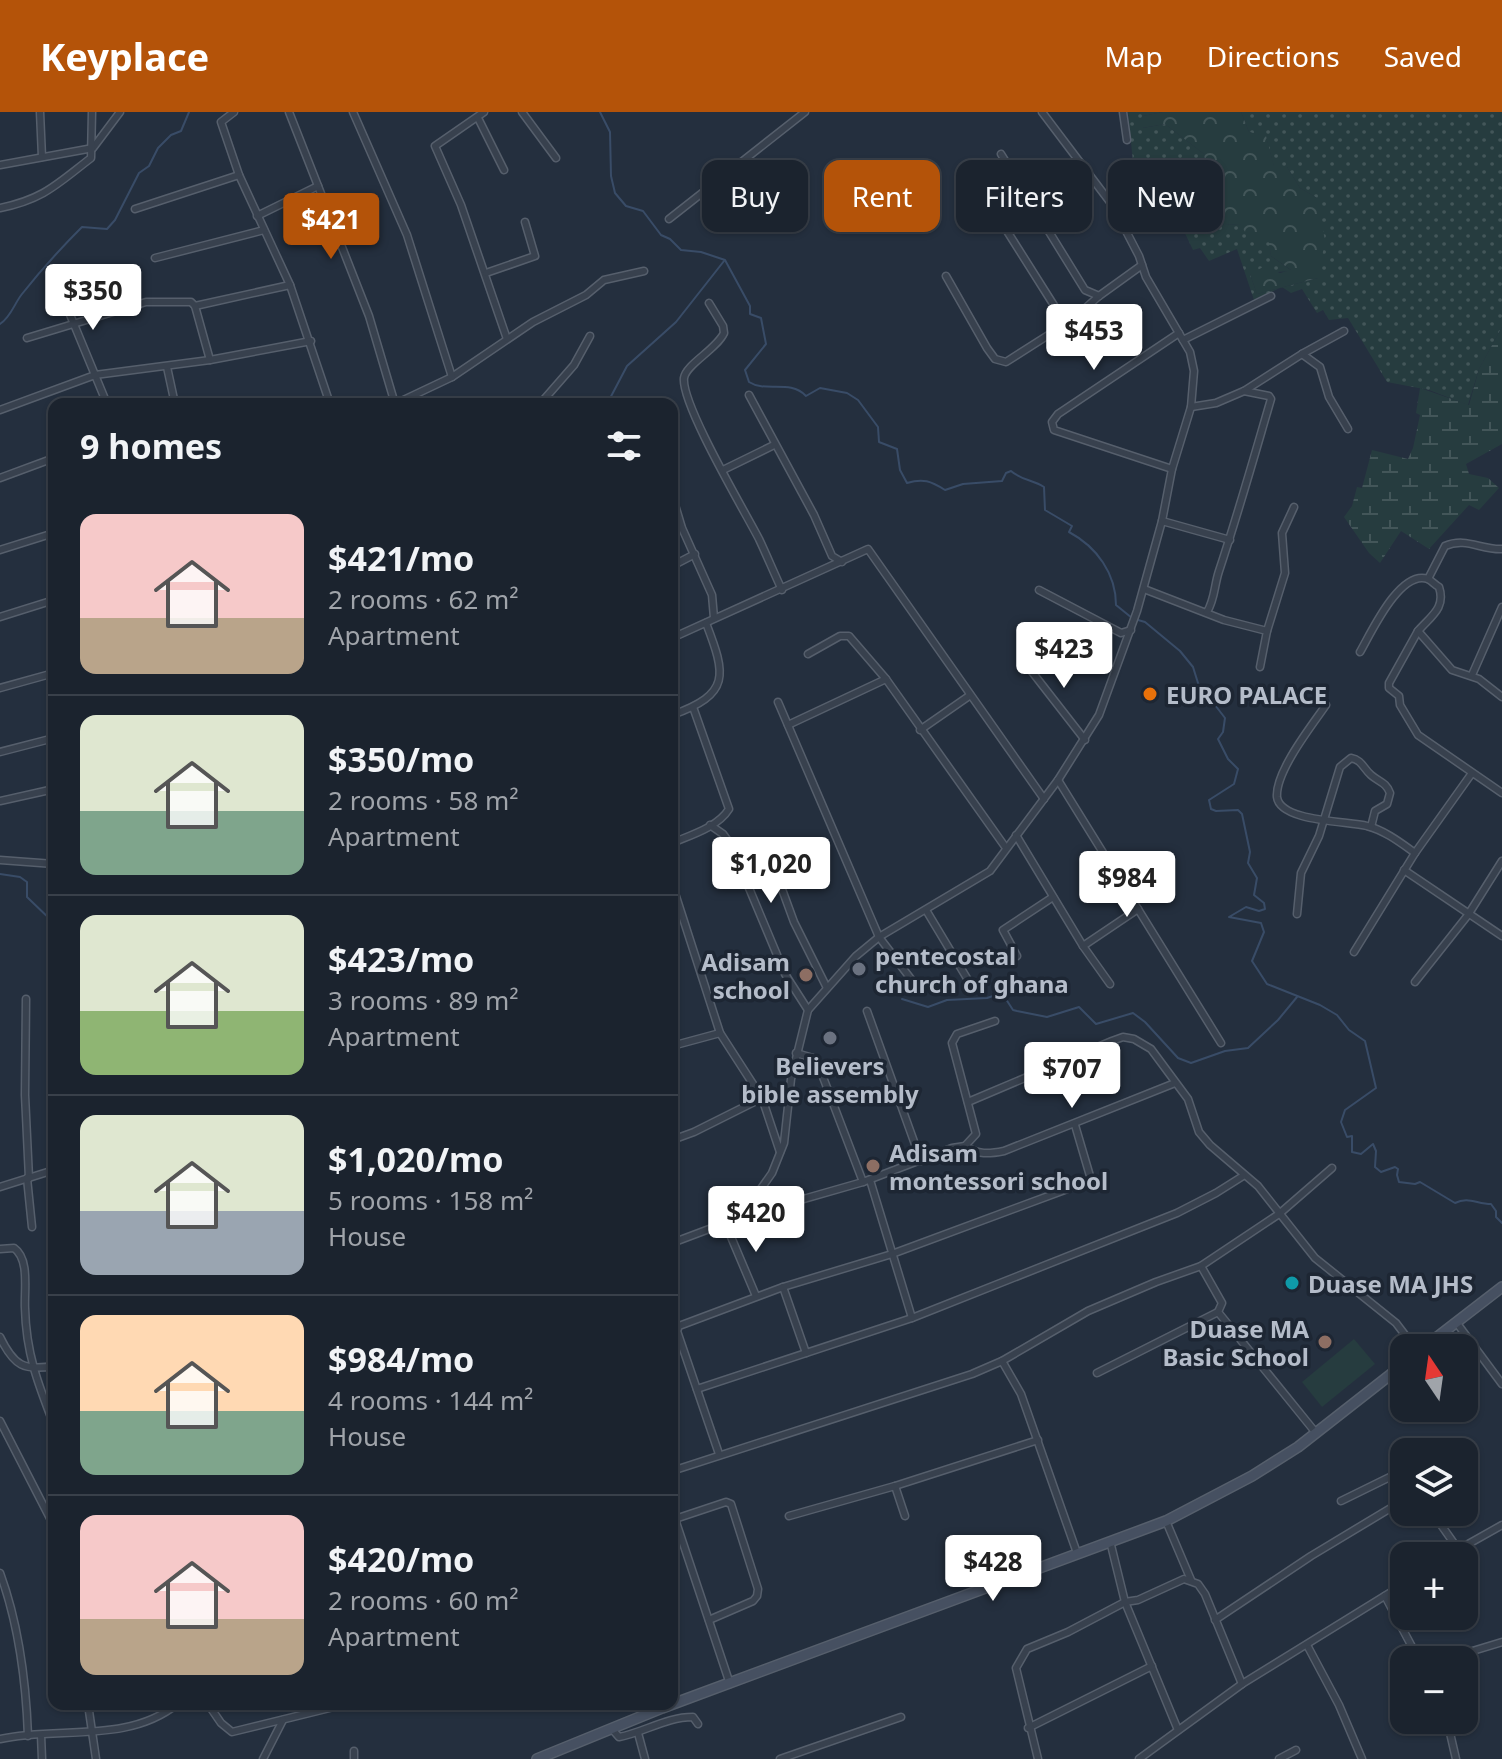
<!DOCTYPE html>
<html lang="en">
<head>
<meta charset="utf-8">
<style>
  :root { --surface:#1b232e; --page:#242b36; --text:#f1f3f6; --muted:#a0a4aa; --line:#39404a; --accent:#b45309 }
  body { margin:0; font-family:"Noto Sans",sans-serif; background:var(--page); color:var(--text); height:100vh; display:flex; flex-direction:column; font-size:30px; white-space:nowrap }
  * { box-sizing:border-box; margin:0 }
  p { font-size:26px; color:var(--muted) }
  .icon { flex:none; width:44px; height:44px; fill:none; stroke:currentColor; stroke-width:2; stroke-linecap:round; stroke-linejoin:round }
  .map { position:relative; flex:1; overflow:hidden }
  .details { position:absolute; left:48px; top:286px; width:630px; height:1312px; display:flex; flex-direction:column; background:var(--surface); border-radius:16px; box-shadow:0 2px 6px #0004,0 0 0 2px var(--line) }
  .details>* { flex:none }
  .hud { position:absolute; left:702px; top:48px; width:680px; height:72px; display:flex; gap:16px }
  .needle { width:52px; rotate:347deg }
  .controls { position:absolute; left:1390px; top:1222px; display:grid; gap:16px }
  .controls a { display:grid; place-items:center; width:88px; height:88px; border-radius:16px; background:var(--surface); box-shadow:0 2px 6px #0004,0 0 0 2px var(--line); font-size:40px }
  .price { position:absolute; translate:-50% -68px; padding:0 18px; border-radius:8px; background:#fff; color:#222; font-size:26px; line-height:52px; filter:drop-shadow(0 2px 4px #0008) }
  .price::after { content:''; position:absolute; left:50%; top:48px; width:24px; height:18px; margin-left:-12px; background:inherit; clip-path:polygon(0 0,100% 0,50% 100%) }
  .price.current { background:var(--accent); color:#fff }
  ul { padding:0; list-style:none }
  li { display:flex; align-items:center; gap:24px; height:200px; padding:0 32px }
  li+li { border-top:2px solid var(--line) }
  li span { display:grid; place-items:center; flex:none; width:224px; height:160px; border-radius:16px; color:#555 }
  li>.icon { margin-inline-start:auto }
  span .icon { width:96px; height:96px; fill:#fffc; stroke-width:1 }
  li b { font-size:34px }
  h2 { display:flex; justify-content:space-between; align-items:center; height:96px; padding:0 32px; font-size:34px }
  .pill { padding:0 28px; border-radius:16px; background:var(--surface); box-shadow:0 2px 6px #0004,0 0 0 2px var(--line); font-size:28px; line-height:72px }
  .pill.current { background:var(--accent); color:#fff }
  header { display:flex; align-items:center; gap:48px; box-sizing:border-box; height:112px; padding:0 40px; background:var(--accent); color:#fff }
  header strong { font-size:38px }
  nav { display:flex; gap:44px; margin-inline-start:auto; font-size:28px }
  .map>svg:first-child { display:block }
  .grass { fill:url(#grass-dots) }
  .forest { fill:url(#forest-crowns) }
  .wetland { fill:url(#wetland-marsh) }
  .park { fill:#263c3f }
  .water { fill:url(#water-waves) }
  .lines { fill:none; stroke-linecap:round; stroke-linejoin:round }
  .stream { stroke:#394c67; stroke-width:2 }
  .street-casing { stroke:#565f6c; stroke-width:9 }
  .secondary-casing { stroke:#565f6c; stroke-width:12 }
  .street { stroke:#38414e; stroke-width:6 }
  .secondary { stroke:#465061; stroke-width:9 }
  .food-dot { fill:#e8710a; stroke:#1d2633; stroke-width:3 }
  .worship-dot { fill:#6b7280; stroke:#1d2633; stroke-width:3 }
  .education-dot { fill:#8d6e63; stroke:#1d2633; stroke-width:3 }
  .culture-dot { fill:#0f9aa8; stroke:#1d2633; stroke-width:3 }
  .labels { text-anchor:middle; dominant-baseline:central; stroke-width:7; stroke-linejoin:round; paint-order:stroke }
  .poi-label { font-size:24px; font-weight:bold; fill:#b4bcc9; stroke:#1d2633; text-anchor:start }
</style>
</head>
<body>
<header>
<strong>Keyplace</strong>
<nav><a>Map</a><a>Directions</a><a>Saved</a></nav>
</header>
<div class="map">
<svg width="1502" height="1647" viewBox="0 0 1502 1647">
  <defs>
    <pattern id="grass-dots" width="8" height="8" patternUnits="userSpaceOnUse" patternTransform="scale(2)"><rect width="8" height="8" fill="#263c3f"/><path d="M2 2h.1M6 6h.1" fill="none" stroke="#435659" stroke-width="1.8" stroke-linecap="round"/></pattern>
    <pattern id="forest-crowns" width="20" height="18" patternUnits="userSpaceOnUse" patternTransform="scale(2)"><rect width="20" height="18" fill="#263c3f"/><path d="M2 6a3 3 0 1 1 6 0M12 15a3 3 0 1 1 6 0" fill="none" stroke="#435659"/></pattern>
    <pattern id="wetland-marsh" width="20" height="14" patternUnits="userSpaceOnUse" patternTransform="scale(2)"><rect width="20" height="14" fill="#263c3f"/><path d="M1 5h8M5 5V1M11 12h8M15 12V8" fill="none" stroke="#435659"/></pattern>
    <pattern id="water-waves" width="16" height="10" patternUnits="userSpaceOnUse" patternTransform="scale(2)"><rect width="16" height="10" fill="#394c67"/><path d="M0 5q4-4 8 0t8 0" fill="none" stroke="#53647b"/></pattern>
  </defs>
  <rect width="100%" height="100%" fill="#242f3e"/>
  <path class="grass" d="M1128 0H1163L1143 4V16L1165 12 1204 42C1207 64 1214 84 1214 106L1224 113 1240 112 1269 125 1271 144 1292 159 1250 162 1257 182 1318 166 1317 86 1300 76 1287 55H1274L1266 25 1249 20 1241 0H1502V215L1479 257 1468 293 1429 278 1387 270 1348 206 1329 208 1323 198 1317 201 1302 177 1291 181 1282 175 1254 188 1237 137 1209 149 1200 136 1193 138 1156 61 1135 70Z"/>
  <path class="forest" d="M1163 0H1241L1249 20 1266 24 1274 54 1287 55 1300 76 1317 86 1325 129 1318 166 1257 182 1250 162 1265 154 1280 161 1291 158 1271 144 1268 125 1251 129 1240 112 1224 113 1213 106C1215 84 1207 64 1204 42L1165 12 1142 16 1138 12 1143 4Z"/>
  <polygon class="wetland" points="1502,215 1502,332 1466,352 1469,362 1488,366 1499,376 1479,398 1469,393 1429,437 1401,419 1380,451 1369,441 1344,405 1352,394 1357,375 1362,376 1372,338 1408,347 1413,336 1420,303 1416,301 1420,276 1469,293 1479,257"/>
  <polygon class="park" points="1354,1227 1375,1252 1322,1295 1302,1270"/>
  <polygon class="water" points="810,68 796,106 764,93 764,87 770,77"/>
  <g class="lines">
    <g class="stream">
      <path d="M600 0 610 20 611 64 615 81 626 94 643 99 661 123 670 127 681 138 701 140 725 148 750 194V202L761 206 766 232 745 258 749 270C766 281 790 267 806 284L820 276 847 281 858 288 878 315 879 330 897 337 900 358 907 371C923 366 931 369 945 378L963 372 1002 369 1006 361 1011 359C1021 368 1033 368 1044 375L1045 398 1072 414 1069 420C1097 435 1116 462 1116 493L1132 506"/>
      <path d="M0 212C11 205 14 192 22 182 41 158 61 136 82 115L107 117 115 108 139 61 149 54 158 36 171 23 181 19 189 0"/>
      <polyline points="607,292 627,254 676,210 724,149"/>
      <path d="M1138 508 1145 510 1180 539 1193 555 1198 571 1225 606 1223 620 1218 627 1228 647 1238 657 1234 672 1209 688 1211 697 1216 699 1238 698 1242 702 1250 740 1248 751 1257 766 1254 783 1264 791 1265 797 1259 799 1246 795 1229 805 1261 811 1264 820 1252 849 1267 872 1320 893 1337 903 1349 918 1365 929 1376 976 1345 998 1341 1010 1347 1025 1352 1024V1040L1361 1042 1373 1032 1376 1039 1375 1055 1381 1060 1395 1055 1398 1057 1397 1063 1399 1070 1415 1072 1420 1070 1455 1091C1468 1084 1477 1092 1491 1092L1496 1099V1105L1502 1111"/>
      <polyline points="0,762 20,765 27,770 27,785 54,811"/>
      <polyline points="902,887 928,895 947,888 987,886 1002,881 1013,898 1017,899 1047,905 1079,895 1096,912 1133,901 1145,910 1178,946 1191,951 1225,939 1248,936 1278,908 1297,885"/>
    </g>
    <g class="street-casing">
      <g id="street">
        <polyline points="40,0 42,45"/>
        <polyline points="234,0 221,10 239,63 290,173 330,292"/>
        <polyline points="289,0 369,204 395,292 452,265 533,210 586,183 604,168 644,159"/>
        <polyline points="353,0 407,123 452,265"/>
        <polyline points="484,0 435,34 461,93 507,227"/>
        <polyline points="522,0 556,46"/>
        <polyline points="1123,0 1127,28"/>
        <polyline points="478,6 504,58"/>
        <polyline points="1001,42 1085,178 1099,184"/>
        <polyline points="0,53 93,36 120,0"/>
        <path d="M0 96C44 87 57 72 91 46L92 0"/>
        <polyline points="135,97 239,63"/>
        <polyline points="257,104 318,74"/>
        <polyline points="669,107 805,0"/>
        <polyline points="1007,119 1055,195 1064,205 1072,208"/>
        <polyline points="155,146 264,118"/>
        <polyline points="52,159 107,292"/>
        <polyline points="486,161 535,144 525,110"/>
        <polyline points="946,164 987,236 995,247 1006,250 1072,208 1099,184 1142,153"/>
        <path d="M709 191 723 214 724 221C716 238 686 252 684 266 681 292 744 398 759 427 767 444 774 461 782 478"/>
        <polyline points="195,194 290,173"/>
        <polyline points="27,226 146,190 191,190 195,194 210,248"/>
        <polyline points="1183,228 1271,184"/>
        <polyline points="1302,242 1320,255 1329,285 1348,317"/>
        <polyline points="167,255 175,292"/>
        <polyline points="749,283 814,403 832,444 842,450"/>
        <polyline points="314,292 330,289"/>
        <polyline points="540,292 574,253 590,224"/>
        <polyline points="1191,295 1216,291 1244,279 1302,242 1344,219"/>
        <polyline points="0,298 95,263 210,248 311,229"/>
        <polyline points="1172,357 1054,318 1052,310 1058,302 1179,221"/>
        <polyline points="723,358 774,333"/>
        <polyline points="0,366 54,346"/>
        <polyline points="672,383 682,416 712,483 714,506"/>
        <polyline points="1162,409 1230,428"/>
        <polyline points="0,438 54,421"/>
        <polyline points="672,454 695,442"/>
        <path d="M1428 467 1445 434C1466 425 1481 438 1502 437"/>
        <polyline points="1144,477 1224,508 1267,519 1260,555"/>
        <polyline points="1039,478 1121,521 1131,518"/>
        <path d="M1207 500C1215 487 1214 474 1219 459 1238 402 1254 345 1271 287L1269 284 1244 279"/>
        <polyline points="0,505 54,488"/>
        <polyline points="1267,519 1285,461 1282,421 1294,395"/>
        <polyline points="1418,519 1389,571 1389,576 1399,584 1400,593 1418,623 1502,681"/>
        <polyline points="672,526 868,437 1044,687"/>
        <path d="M1360 540C1371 521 1400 457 1428 467 1432 469 1435 473 1439 475 1446 496 1431 504 1418 519L1452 558 1479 567 1502 585"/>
        <polyline points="808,542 840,524 849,524 886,567 1006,736"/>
        <polyline points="1022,547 1085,628"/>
        <polyline points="1472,563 1502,495"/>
        <polyline points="0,576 54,561"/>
        <polyline points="778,590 879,825 914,871"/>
        <path d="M1326 593C1312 613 1275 660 1277 685 1280 710 1348 709 1367 714 1384 718 1401 731 1415 741L1354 840"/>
        <path d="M672 603C731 582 726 563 706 511"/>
        <polyline points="788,613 886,567"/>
        <polyline points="920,618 969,584"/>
        <polyline points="0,640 54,626"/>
        <polyline points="1058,668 1221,931"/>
        <polyline points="0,689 54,677"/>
        <polyline points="710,713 723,722 731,733 785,862 808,898"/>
        <polyline points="1016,723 1083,834 1110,872"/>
        <path d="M672 731C691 723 718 715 729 697L693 595"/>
        <polyline points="1415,741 1472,661"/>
        <polyline points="0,748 54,752"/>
        <polyline points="775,758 794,810 827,876"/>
        <polyline points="1404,758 1502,824"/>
        <polyline points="672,772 720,921 762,986 780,1040"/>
        <polyline points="926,798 968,868"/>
        <path d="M1297 802 1301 761 1319 724 1340 655 1351 646C1362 648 1363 656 1371 663 1379 670 1386 670 1390 681L1387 692 1375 699 1371 715"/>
        <polyline points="1083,834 1138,797"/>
        <polyline points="1017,844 1003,818 1053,785"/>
        <polyline points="52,857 54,857"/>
        <polyline points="1415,870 1468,803 1502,749"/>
        <polyline points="26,887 25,983 29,1066"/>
        <polyline points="867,899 921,1049"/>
        <polyline points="672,934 720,921"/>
        <polyline points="796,941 813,946 818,952 863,1070"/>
        <polyline points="968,990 1112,929 1123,925 1134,927 1151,937 1188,987 1199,1020 1210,1033 1258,1074 1315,1146 1396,1211 1415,1236"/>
        <polyline points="672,1028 694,1020 762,986"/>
        <path d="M965 1034C978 1043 989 1042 1004 1039L1175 971"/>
        <polyline points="27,1066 32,1115"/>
        <polyline points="870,1068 912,1206"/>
        <polyline points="0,1075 54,1058"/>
        <polyline points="741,1105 772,1061 784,1031 791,967 808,898 856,844 879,825 990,759 1058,668 1099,603 1137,499 1162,409 1172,357 1191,295 1194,259 1190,240 1146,165 1139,144 1113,94 1042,0"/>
        <polyline points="726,1113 756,1184"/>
        <polyline points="672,1131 741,1105 863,1070 952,1036 965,1034 976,1022 952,931 957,922 995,909"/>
        <path d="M0 1137 14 1136C30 1147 24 1179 25 1196 26 1241 38 1272 54 1313"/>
        <polyline points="1201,1154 1222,1191 1218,1200 1316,1321"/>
        <polyline points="783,1175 806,1241"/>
        <polyline points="1456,1210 1502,1272"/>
        <path d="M0 1225C14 1254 24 1259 54 1254"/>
        <polyline points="1002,1249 1021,1282 1077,1441"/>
        <polyline points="1097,1261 1218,1200"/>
        <polyline points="697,1277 912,1206 1177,1101 1216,1081 1243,1064"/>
        <polyline points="0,1309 54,1414"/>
        <polyline points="719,1342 677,1219 679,1214 783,1175 892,1142 1089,1069 1090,1064 1075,1013"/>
        <polyline points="672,1359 972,1262 1002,1249 1088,1199 1156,1170 1201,1154 1279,1102 1332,1056"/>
        <polyline points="895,1374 905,1404"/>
        <polyline points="1341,1389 1396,1362 1404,1362"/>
        <polyline points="672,1398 730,1572"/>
        <polyline points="1432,1400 1458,1437"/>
        <polyline points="789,1404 895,1374 1038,1328"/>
        <polyline points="675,1407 726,1390 731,1392 758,1477 757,1484 753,1489 709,1508"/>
        <polyline points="1166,1409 1191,1468"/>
        <polyline points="1110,1429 1125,1490 1178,1618"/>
        <polyline points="1447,1444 1502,1413"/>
        <path d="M0 1461C19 1513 26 1569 28 1624"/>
        <polyline points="1385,1484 1419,1548"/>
        <polyline points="1215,1508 1311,1444 1404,1388"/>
        <polyline points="1307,1533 1339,1593 1362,1647"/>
        <polyline points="1443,1548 1502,1530"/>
        <polyline points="88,1592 96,1647"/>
        <polyline points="208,1592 221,1611 232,1620 346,1592"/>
        <polyline points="1447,1608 1456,1647"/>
        <polyline points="1028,1616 1152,1554"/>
        <path d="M612 1617 619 1625C645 1620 666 1605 693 1605L698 1612"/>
        <polyline points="638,1621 645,1647"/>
        <polyline points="41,1623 42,1647"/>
        <path d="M0 1627C57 1614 128 1632 177 1592"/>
        <polyline points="354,1639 354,1647"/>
        <polyline points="263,1647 283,1608"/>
        <polyline points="780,1647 901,1605"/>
        <polyline points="1038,1647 1016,1556 1027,1537 1068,1520 1125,1490 1138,1488 1184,1467 1198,1472 1205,1482 1242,1572"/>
        <polyline points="1139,1647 1242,1572 1404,1472"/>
        <polyline points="1279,1647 1296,1638"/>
      </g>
    </g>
    <g class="secondary-casing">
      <g id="secondary">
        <polyline points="1423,1236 1502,1175"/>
        <polyline points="537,1647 662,1596 1166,1409 1252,1364 1298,1335 1404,1252"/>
      </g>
    </g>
    <use href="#street" class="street"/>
    <use href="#secondary" class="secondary"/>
  </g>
  <circle class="food-dot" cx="1150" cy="582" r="8"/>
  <g class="worship-dot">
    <circle cx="859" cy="857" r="8"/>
    <circle cx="830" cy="926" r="8"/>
  </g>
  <g class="education-dot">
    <circle cx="806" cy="863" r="8"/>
    <circle cx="873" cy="1054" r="8"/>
    <circle cx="1325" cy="1230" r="8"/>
  </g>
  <circle class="culture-dot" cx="1292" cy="1171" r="8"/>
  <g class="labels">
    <g class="poi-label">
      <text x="1166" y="582">EURO PALACE</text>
      <text x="875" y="843">pentecostal<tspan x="875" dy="28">church of ghana</tspan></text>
      <text x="790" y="849" text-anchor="end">Adisam<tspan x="790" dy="28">school</tspan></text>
      <text x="830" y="953" text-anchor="middle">Believers<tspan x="830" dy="28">bible assembly</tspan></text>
      <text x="889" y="1040">Adisam<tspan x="889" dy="28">montessori school</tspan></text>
      <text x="1308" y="1171">Duase MA JHS</text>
      <text x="1309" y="1216" text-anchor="end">Duase MA<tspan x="1309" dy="28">Basic School</tspan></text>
    </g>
  </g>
</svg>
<div class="controls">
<a><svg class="needle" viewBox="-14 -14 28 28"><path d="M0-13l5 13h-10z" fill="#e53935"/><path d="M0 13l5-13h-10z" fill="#a0a4aa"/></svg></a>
<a><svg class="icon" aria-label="layers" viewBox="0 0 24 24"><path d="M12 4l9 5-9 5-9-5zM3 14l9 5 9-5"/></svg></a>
<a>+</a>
<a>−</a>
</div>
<b class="price current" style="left:331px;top:149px">$421</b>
<b class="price" style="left:93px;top:220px">$350</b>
<b class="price" style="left:1094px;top:260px">$453</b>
<b class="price" style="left:1064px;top:578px">$423</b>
<b class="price" style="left:771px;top:793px">$1,020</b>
<b class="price" style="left:1127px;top:807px">$984</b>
<b class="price" style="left:1072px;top:998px">$707</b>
<b class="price" style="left:756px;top:1142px">$420</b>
<b class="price" style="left:993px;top:1491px">$428</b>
<div class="hud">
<a class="pill">Buy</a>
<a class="pill current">Rent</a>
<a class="pill">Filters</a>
<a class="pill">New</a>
</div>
<section class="details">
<h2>9 homes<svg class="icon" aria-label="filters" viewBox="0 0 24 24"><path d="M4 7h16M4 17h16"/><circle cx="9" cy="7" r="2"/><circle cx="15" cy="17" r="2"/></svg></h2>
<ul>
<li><span style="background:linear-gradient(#f6c9c9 65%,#b9a48a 0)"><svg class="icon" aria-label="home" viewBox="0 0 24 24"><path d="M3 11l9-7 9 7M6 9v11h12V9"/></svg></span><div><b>$421/mo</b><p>2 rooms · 62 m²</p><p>Apartment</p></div></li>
<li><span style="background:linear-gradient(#dfe7d0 60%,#7fa58c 0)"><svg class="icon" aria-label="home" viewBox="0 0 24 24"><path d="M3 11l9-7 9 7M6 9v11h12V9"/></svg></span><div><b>$350/mo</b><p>2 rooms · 58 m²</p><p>Apartment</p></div></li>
<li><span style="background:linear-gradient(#dfe7d0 60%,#8fb573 0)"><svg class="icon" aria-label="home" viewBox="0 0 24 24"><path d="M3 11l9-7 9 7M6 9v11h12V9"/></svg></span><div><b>$423/mo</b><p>3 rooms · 89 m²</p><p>Apartment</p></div></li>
<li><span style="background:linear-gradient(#dfe7d0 60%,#9aa5b1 0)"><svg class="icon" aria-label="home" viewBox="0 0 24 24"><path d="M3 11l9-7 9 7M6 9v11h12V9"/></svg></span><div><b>$1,020/mo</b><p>5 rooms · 158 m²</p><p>House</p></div></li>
<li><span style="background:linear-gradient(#ffd9b3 60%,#7fa58c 0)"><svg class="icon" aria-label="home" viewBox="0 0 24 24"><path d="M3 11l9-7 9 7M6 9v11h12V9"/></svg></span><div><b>$984/mo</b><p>4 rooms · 144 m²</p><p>House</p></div></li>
<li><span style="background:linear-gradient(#f6c9c9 65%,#b9a48a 0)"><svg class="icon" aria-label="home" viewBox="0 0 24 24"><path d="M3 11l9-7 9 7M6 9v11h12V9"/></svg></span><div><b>$420/mo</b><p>2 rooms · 60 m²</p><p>Apartment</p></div></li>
</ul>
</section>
</div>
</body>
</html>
